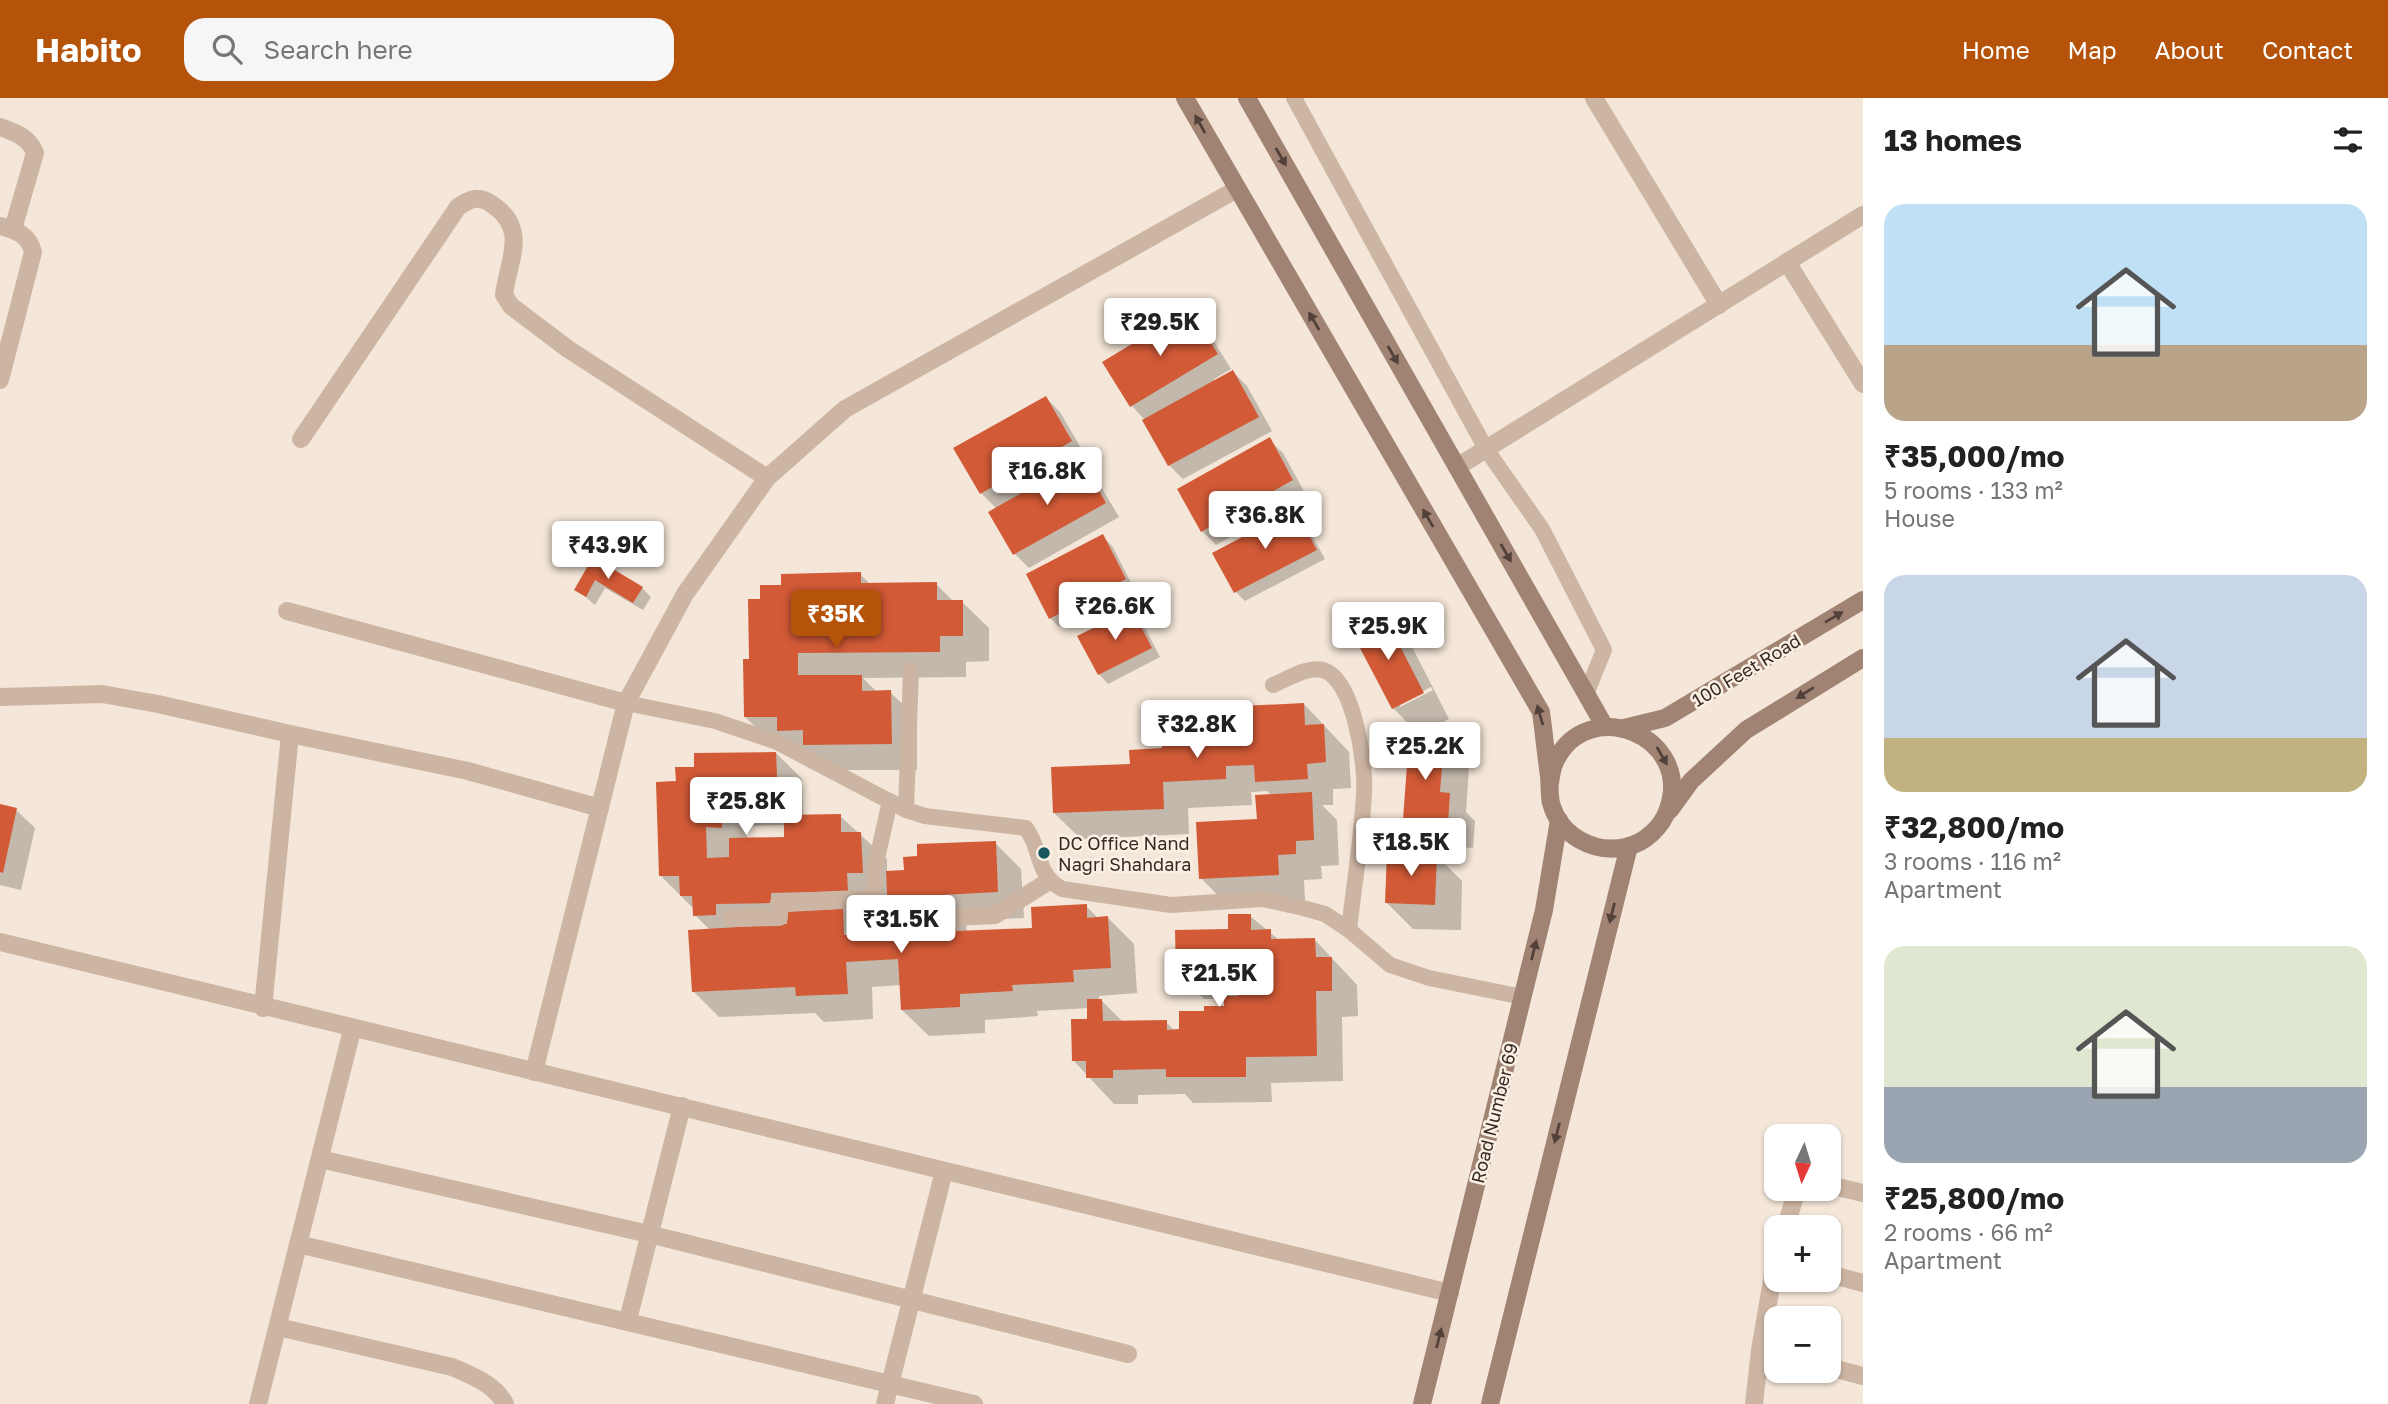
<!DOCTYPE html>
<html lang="en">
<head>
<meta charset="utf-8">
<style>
  :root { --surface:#fff; --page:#f6f6f6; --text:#222; --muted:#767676; --accent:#b45309 }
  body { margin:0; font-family:"Golos Text",sans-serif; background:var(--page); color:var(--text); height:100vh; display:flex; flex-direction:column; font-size:26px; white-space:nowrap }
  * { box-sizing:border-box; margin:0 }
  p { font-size:23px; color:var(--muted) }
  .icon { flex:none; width:38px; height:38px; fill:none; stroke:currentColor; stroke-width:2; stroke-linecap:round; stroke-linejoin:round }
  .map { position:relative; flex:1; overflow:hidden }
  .sheet { display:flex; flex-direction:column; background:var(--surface); width:525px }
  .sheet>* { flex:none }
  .needle { width:46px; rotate:184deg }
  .tools { position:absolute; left:1764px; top:1026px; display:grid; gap:14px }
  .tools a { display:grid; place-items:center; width:77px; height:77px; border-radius:14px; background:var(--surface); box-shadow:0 2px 5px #0004; font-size:35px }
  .price { position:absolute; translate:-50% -60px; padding:0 16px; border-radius:7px; background:#fff; color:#222; font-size:23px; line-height:46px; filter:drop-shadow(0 2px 4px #0008) }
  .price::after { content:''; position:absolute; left:50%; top:42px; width:21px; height:16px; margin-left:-10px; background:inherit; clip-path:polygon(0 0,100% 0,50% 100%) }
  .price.current { background:var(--accent); color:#fff }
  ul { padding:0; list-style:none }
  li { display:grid; align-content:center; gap:14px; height:371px; padding:0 21px }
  li span { display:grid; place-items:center; height:217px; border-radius:21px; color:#555 }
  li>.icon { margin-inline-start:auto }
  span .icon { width:126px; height:126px; fill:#fffc; stroke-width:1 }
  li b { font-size:30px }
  h2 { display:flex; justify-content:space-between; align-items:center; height:84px; padding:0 21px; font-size:30px }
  header { display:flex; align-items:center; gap:42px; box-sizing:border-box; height:98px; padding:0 35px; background:var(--accent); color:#fff }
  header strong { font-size:33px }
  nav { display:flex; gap:38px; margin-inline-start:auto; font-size:24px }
  .search { width:490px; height:63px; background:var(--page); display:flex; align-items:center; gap:18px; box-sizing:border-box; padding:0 24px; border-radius:21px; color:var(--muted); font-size:26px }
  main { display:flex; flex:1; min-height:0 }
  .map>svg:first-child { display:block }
  .shadow { fill:#0003; fill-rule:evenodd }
  .building { fill:#d25a37 }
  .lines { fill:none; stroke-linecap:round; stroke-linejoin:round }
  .lane { stroke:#cdb5a3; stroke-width:16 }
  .street { stroke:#cdb5a3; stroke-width:18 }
  .secondary { stroke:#a18374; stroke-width:18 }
  .oneway { fill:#52413a }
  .poi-dot { fill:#17595c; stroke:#fbf0e4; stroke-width:2.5 }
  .labels { text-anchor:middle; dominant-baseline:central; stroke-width:5; stroke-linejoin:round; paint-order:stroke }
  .street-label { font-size:18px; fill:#372b26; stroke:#fbf0e4 }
  .poi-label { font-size:18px; fill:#372b26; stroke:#fbf0e4; text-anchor:start }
</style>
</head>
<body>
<header>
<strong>Habito</strong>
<div class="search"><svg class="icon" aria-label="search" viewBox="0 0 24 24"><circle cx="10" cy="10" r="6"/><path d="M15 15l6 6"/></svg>Search here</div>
<nav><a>Home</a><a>Map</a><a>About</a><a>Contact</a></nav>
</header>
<main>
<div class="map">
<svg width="1863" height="1306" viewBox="0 0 1863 1306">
  <rect width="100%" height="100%" fill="#f4e6d8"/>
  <g class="shadow">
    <polygon points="1190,213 1204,227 1231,271 1214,281 1215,284 1233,274 1247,288 1272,333 1183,381 1169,367 1145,322 1132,308 1105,264"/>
    <polygon points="1046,300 1060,314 1085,357 1078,361 1094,377 1119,419 1029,470 1015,456 991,414 997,411 981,395"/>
    <polygon points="1269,342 1283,355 1306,397 1216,447 1202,433"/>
    <polygon points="1294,413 1303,422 1325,461 1245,503 1236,494 1215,456"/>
    <polygon points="1102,438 1112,448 1134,490 1059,529 1050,520"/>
    <polygon points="593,462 642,490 651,499 643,512 605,490 595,507 576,491"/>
    <polygon points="860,476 871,487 936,486 954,504 962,504 989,530 989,563 966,564 966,579 863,580 877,594 890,594 917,620 917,672 831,672 772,645 745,619 750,563 762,503 783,488"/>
    <polygon points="1131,513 1141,522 1160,559 1108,586 1099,576"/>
    <path d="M1384 519 1410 545 1449 621 1419 636 1393 610ZM1431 589 1433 592 1400 609V605Z"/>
    <polygon points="1304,606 1349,654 1351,690 1333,691 1333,707 1322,707 1337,722 1339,767 1321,768 1322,781 1304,782 1305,802 1227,807 1201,780 1259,722 1272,698 1267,693 1251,694 1252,707 1188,710 1189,736 1081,741 1054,715 1132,667 1164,652"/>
    <polygon points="1443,643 1469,669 1466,714 1475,723 1473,750 1431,747 1405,721"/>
    <path d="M776 655 802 681 803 718H840L887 761V775L906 774 995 745 1021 771 1024 820 966 823 967 835 1034 832 1086 808 1099 821 1108 820 1134 846 1137 895 1099 898V903H1102L1123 924H1166L1175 933 1206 914 1226 910V901H1204L1178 875 1250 818 1279 842H1315L1357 887 1358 918 1342 919 1343 983 1271 985 1272 1004 1193 1005 1185 996 1138 997V1006H1114L1073 962 1089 923V910L1037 913 1038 918 985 922V935L929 938 902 912 901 887 872 889 873 921 824 924 815 915 719 919 693 893 710 832 695 817 694 811 660 777 678 684 696 671ZM786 727V740L747 741V728ZM872 800H889L890 816 908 835 866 837 848 819H873Z"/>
    <polygon points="0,708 16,712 35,730 21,792 0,787"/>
    <polygon points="1436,757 1462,783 1461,832 1413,831 1387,805"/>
  </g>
  <g class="building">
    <polygon points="1190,211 1218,256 1130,309 1102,264"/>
    <polygon points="1233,272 1259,319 1168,368 1142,322"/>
    <polygon points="1046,298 1072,343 980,396 953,350"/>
    <polygon points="1270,339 1293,382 1201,434 1177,391"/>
    <polygon points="1081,361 1106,405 1013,457 988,414"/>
    <polygon points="1295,411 1317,452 1234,495 1212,455"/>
    <polygon points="1103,436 1126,481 1049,521 1026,476"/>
    <polygon points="593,459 643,489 633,505 595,482 586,499 574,492"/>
    <polygon points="861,474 861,485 937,484 937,502 963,502 963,538 940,538 940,554 798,555 798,577 862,577 862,593 891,592 892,646 803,647 803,632 777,633 777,619 744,619 743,561 749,561 748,501 760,501 760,487 781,487 781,476"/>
    <polygon points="1132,511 1152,550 1098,577 1077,538"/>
    <polygon points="1384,517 1424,595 1392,611 1351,533"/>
    <polygon points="1304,605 1305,627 1324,626 1326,664 1307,666 1308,681 1255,684 1254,667 1226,668 1226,681 1163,684 1164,711 1053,715 1051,669 1130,666 1129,652 1162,650 1161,633 1222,630 1221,609"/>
    <polygon points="1409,639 1444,642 1440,694 1450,695 1448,725 1403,722"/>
    <polygon points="776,654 778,701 721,702 722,730 706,729 707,760 729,759 729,740 784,739 784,717 841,716 841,734 861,734 863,775 847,775 848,793 771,795 771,805 716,806 716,817 693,818 692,798 680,798 679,778 659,778 656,684 676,683 675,669 694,669 694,655"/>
    <polygon points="1312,694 1314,742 1296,743 1296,756 1278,757 1279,777 1199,781 1196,724 1257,721 1255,697"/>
    <polygon points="0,706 17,710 3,775 0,774"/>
    <polygon points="996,743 998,794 941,797 942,815 888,817 886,773 904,772 903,759 917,758 917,746"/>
    <polygon points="1387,754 1437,755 1435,807 1385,805"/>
    <polygon points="1087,806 1087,820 1108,818 1111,870 1073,872 1074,884 1012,887 1013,893 960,896 960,909 901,912 898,861 846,864 848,896 796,898 795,889 692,894 688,832 787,826 786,814 843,811 844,837 907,833 907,825 955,822 956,833 1032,830 1031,809"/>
    <polygon points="1228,816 1251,816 1251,832 1271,831 1271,841 1315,840 1316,859 1332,859 1332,893 1316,893 1317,958 1246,959 1246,979 1166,979 1166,971 1113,972 1113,980 1086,980 1086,963 1072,963 1071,921 1087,921 1087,901 1102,901 1103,923 1167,922 1167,932 1179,931 1179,913 1204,913 1204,908 1224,908 1224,898 1238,898 1238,876 1176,876 1175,832 1228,831"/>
  </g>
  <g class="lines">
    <g class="lane">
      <polyline points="1294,0 1486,351 1542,431 1604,552 1586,596"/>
      <path d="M1273 587C1288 581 1307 568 1323 572 1354 581 1366 666 1364 694 1362 740 1354 786 1349 832"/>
      <path d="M626 605 715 623 777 644 906 712 925 718 1026 730C1043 754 1035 776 1062 791L1171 807 1263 801 1299 809 1325 816 1349 832 1390 867 1429 880 1523 899"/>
      <polyline points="906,712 911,572"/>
      <polyline points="877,823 874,774 890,703"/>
    </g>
    <g class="street">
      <polyline points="1594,0 1719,207"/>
      <path d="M0 29C16 35 29 39 35 55L13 131"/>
      <path d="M0 128C16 132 29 137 33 154L0 282"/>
      <polyline points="1787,164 1863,286"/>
      <path d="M301 341 458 109C471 100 479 97 493 107 529 132 508 162 504 197L511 208 568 251 767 380"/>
      <polyline points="1457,369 1863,117"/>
      <polyline points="287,513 626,605"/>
      <polyline points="0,599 102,596 158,606 290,636 468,673 600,710"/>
      <polyline points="731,820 779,819 779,805 876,800"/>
      <polyline points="877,823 995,817 1049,783"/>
      <path d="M0 844C483 964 967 1075 1450 1195"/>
      <polyline points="263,910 290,636"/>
      <polyline points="534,974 626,605 685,496 767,380 845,311 1237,91"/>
      <polyline points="320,1061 649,1136 1128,1256"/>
      <polyline points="1829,1087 1863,1095"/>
      <polyline points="1786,1129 1797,1090"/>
      <polyline points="298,1146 974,1306"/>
      <polyline points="1829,1176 1863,1185"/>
      <polyline points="628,1222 682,1008"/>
      <path d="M278 1229 452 1269C472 1278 495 1286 505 1306"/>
      <polyline points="1829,1269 1863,1278"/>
      <polyline points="258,1306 352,932"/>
      <polyline points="885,1306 944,1073"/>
      <polyline points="1754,1306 1760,1252 1776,1159"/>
    </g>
    <g class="secondary">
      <path d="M1185 0 1541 614C1544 636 1546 657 1549 678 1550 687 1549 696 1551 705 1560 738 1594 756 1626 749 1645 745 1662 729 1668 711 1694 638 1587 595 1555 664 1552 670 1551 678 1550 685"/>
      <polyline points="1247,0 1605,629"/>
      <polyline points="1624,630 1665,620 1863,502"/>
      <polyline points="1670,712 1691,683 1746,632 1863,560"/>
      <polyline points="1422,1306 1544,812 1559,722"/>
      <polyline points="1490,1306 1629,748"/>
    </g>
  </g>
  <defs><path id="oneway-solid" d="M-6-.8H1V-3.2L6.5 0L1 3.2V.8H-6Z" transform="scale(1.75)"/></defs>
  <g class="oneway">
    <use href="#oneway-solid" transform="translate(1200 26) rotate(-119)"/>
    <use href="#oneway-solid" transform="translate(1281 59) rotate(60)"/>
    <use href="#oneway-solid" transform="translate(1314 223) rotate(-120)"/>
    <use href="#oneway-solid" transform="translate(1393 257) rotate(60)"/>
    <use href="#oneway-solid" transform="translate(1428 420) rotate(-120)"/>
    <use href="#oneway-solid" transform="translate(1506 455) rotate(60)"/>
    <use href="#oneway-solid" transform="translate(1834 519) rotate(-31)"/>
    <use href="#oneway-solid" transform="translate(1805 595) rotate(148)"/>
    <use href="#oneway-solid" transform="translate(1540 617) rotate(-106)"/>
    <use href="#oneway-solid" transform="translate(1662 658) rotate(60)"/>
    <use href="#oneway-solid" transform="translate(1612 815) rotate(104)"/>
    <use href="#oneway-solid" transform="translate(1534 852) rotate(-76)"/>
    <use href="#oneway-solid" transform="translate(1557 1035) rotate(104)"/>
    <use href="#oneway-solid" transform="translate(1439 1240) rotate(-76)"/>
  </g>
  <circle class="poi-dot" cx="1044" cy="755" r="7"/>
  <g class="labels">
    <g class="street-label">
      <text transform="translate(1746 572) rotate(-31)">100 Feet Road</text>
      <text transform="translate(1494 1015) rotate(-76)">Road Number 69</text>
    </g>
    <g class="poi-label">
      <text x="1058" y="745">DC Office Nand<tspan x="1058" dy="21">Nagri Shahdara</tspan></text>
    </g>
  </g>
</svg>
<div class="tools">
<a><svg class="needle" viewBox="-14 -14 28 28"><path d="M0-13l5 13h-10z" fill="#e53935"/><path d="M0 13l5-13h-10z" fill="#767676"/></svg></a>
<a>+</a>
<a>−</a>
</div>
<b class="price" style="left:1160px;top:260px">₹29.5K</b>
<b class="price" style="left:1047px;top:409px">₹16.8K</b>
<b class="price" style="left:1265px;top:453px">₹36.8K</b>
<b class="price" style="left:608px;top:483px">₹43.9K</b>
<b class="price" style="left:1115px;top:544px">₹26.6K</b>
<b class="price current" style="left:836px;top:552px">₹35K</b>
<b class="price" style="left:1388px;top:564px">₹25.9K</b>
<b class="price" style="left:1197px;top:662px">₹32.8K</b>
<b class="price" style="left:1425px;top:684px">₹25.2K</b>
<b class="price" style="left:746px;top:739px">₹25.8K</b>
<b class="price" style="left:1411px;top:780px">₹18.5K</b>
<b class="price" style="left:901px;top:857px">₹31.5K</b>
<b class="price" style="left:1219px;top:911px">₹21.5K</b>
</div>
<section class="sheet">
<h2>13 homes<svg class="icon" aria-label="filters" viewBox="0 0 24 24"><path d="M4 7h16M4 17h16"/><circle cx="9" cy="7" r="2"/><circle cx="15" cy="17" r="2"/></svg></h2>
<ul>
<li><span style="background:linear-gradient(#bfe0f5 65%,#b9a48a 0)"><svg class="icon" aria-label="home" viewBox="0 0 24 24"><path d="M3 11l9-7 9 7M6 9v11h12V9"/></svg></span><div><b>₹35,000/mo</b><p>5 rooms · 133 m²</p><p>House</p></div></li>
<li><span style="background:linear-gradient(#c9d6e8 75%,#c2b280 0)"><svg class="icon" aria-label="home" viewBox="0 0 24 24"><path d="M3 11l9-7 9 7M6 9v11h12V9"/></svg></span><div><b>₹32,800/mo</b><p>3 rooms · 116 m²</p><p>Apartment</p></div></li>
<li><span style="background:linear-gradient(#dfe7d0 65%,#9aa5b1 0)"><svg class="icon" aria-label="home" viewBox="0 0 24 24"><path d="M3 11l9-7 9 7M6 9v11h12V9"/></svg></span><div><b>₹25,800/mo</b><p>2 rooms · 66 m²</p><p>Apartment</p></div></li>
</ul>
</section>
</main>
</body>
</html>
